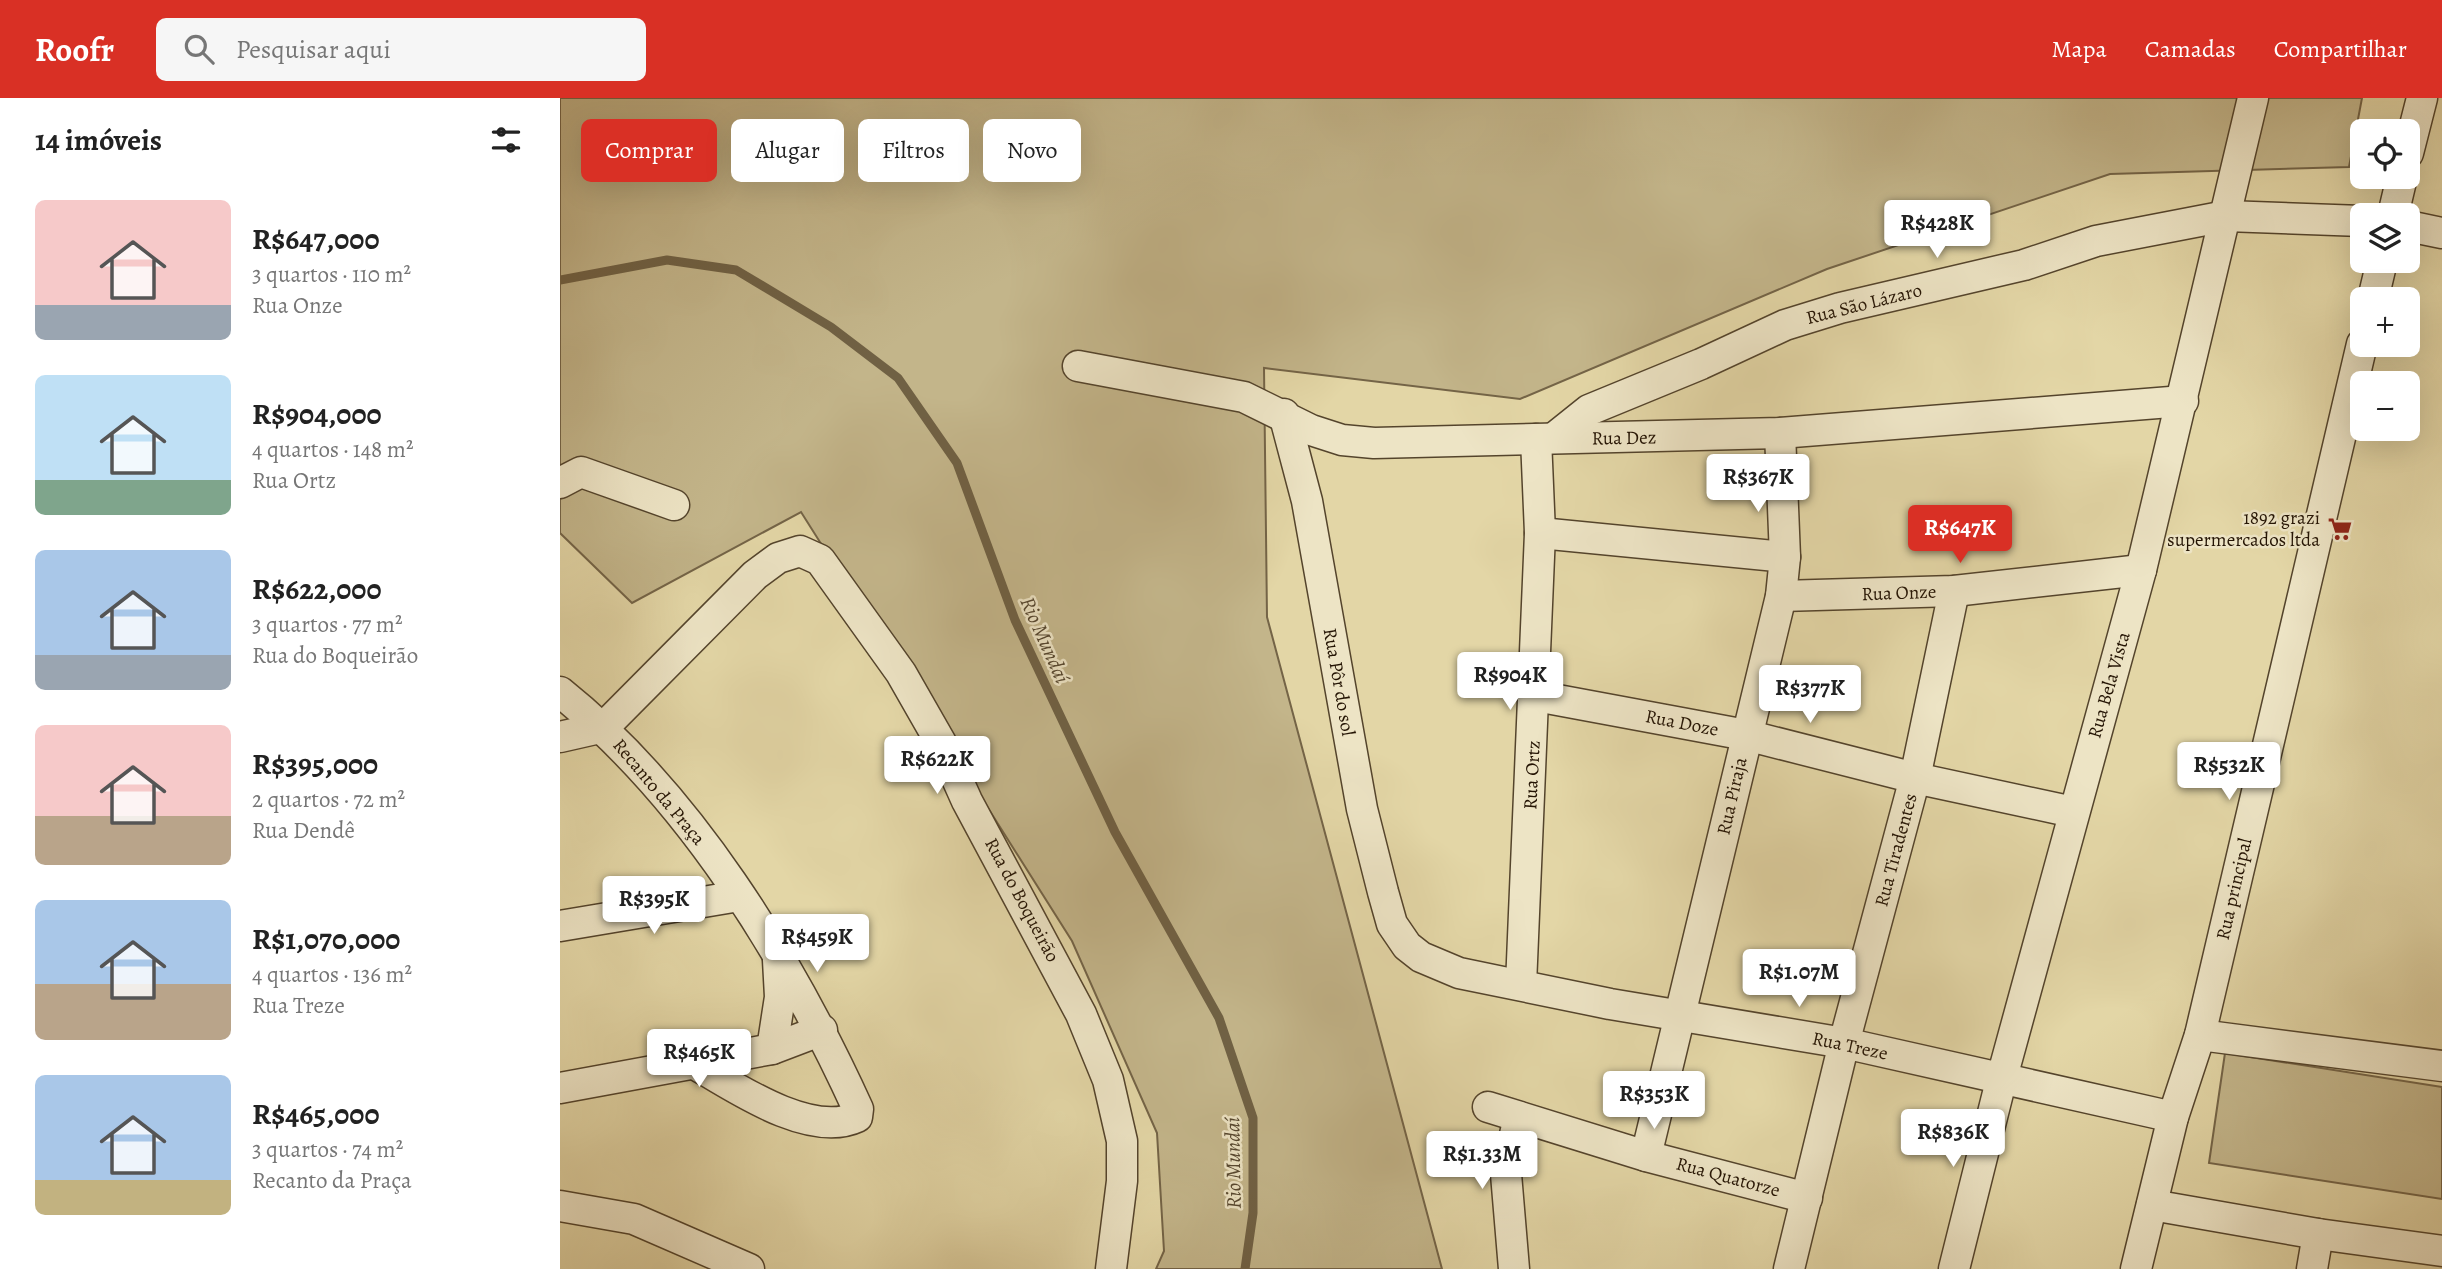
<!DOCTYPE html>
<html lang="pt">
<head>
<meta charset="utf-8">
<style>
  :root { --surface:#fff; --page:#f6f6f6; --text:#222; --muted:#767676; --accent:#d93025 }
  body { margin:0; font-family:Alegreya,serif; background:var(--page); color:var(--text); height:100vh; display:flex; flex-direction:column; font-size:26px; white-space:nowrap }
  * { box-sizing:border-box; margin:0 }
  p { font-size:23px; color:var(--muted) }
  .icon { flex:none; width:38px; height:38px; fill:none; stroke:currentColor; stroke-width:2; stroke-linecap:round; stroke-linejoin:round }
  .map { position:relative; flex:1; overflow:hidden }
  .side { display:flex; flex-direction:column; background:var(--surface); width:560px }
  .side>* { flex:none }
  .top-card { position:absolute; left:21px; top:21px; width:665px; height:63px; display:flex; gap:14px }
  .controls { position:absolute; left:1790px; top:21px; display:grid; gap:14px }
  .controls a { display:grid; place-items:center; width:70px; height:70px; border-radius:10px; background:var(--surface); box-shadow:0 7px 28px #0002; font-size:35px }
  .price { position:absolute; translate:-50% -60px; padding:0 16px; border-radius:7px; background:#fff; color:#222; font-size:23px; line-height:46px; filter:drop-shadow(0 2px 4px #0008) }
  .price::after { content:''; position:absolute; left:50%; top:42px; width:21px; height:16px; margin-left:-10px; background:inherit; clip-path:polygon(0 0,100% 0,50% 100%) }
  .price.selected { background:var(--accent); color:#fff }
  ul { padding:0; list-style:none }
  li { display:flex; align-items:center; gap:21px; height:175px; padding:0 35px }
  li span { display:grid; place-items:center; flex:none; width:196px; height:140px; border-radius:10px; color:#555 }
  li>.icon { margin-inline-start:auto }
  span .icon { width:84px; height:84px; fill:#fffc; stroke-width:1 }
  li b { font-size:30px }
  h2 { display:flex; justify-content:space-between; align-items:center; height:84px; padding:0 35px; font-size:30px }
  .pill { padding:0 24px; border-radius:10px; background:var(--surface); box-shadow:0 7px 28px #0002; font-size:24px; line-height:63px }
  .pill.selected { background:var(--accent); color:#fff }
  header { display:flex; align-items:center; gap:42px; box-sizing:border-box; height:98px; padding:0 35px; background:var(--accent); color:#fff }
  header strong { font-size:33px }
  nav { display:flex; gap:38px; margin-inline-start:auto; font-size:24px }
  .search { width:490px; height:63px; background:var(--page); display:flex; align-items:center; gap:18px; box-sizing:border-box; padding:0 24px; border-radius:10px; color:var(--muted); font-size:26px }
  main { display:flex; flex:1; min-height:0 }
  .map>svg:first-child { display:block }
  .green { fill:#c3b58a; stroke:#746447; stroke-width:2 }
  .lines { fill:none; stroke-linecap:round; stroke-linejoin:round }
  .stream { stroke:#706144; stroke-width:9 }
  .minor-casing { stroke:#54442c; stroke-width:33 }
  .minor { stroke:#ede4c5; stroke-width:30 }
  .labels { text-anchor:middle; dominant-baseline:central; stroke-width:5; stroke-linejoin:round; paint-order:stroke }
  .street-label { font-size:19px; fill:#241404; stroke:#ede4c5 }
  .poi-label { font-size:19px; fill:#241404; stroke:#ede4c5; text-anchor:end }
  .water-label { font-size:21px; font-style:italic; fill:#56472f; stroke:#ede4c5 }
</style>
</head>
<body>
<header>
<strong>Roofr</strong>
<div class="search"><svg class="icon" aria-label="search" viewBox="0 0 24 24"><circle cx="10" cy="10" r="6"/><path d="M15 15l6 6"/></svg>Pesquisar aqui</div>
<nav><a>Mapa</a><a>Camadas</a><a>Compartilhar</a></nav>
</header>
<main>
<section class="side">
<h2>14 imóveis<svg class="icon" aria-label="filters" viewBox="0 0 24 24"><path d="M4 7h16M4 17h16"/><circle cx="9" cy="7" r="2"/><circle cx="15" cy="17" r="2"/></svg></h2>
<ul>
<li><span style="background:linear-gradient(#f6c9c9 75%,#9aa5b1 0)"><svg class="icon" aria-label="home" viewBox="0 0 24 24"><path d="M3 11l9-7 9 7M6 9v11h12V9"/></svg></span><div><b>R$647,000</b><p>3 quartos · 110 m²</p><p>Rua Onze</p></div></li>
<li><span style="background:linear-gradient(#bfe0f5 75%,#7fa58c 0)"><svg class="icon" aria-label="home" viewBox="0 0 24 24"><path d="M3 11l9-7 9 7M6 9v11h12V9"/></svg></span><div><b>R$904,000</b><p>4 quartos · 148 m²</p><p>Rua Ortz</p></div></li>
<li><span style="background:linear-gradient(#a9c7e8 75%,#9aa5b1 0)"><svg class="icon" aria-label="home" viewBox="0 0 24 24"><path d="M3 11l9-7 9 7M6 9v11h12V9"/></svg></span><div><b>R$622,000</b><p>3 quartos · 77 m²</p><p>Rua do Boqueirão</p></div></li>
<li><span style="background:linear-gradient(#f6c9c9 65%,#b9a48a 0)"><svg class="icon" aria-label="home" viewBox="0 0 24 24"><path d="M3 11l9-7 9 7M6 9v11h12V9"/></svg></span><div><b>R$395,000</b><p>2 quartos · 72 m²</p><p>Rua Dendê</p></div></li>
<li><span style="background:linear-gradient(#a9c7e8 60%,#b9a48a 0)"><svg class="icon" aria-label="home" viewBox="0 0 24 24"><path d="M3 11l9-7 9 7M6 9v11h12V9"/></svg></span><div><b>R$1,070,000</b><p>4 quartos · 136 m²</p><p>Rua Treze</p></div></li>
<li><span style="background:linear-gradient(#a9c7e8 75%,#c2b280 0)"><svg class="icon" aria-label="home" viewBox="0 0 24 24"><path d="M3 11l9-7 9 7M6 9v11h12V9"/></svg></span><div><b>R$465,000</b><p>3 quartos · 74 m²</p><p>Recanto da Praça</p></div></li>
</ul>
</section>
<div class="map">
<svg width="1882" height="1171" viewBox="0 0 1882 1171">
  <rect width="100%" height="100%" fill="#e3d6a6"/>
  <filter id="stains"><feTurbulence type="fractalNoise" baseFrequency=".00286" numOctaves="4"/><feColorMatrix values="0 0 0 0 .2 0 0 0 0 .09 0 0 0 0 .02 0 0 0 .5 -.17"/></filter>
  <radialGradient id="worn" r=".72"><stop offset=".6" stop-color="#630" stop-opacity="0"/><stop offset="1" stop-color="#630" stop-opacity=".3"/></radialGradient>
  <g class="green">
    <polygon points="0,0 1802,0 1789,69 1550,76 1267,171 960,301 704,270 707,519 882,1171 596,1171 604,1153 597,1035 512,843 241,414 72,505 0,435"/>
    <polygon points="1665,955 1882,989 1882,1101 1649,1065"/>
  </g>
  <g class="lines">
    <polyline class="stream" points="0,182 107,162 176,172 271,229 338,280 397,365 455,522 555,734 659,920 693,1020 693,1115 685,1171"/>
    <g class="minor-casing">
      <g id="minor">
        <polyline points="1848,55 1862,0"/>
        <polyline points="1833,117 1842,79"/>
        <polyline points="1848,128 1882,135"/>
        <polyline points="1813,201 1822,163"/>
        <polyline points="518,268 684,299 751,332 782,342 814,345 1220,335 1623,303"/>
        <polyline points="724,316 747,403 802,711 823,794 832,826 847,848 861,859 899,875 1050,906 1284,945 1613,1019"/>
        <polyline points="994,340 1029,312 1141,266 1225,227 1280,210 1464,167 1536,143 1666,118 1802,123"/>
        <polyline points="0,385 21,374 114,407"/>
        <polyline points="980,435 1225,459"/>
        <polyline points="1221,498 1394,493 1581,472"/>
        <path d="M0 594C130 698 229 860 298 1011L297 1019C250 1041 174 989 135 966"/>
        <polyline points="976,598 1186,637 1355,680 1513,714"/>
        <polyline points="0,639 44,629 195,477 218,460 240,453 260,462 341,575 381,645 407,703 521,916 548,982 562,1043 562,1083 551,1171"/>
        <polyline points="0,828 179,798"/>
        <polyline points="961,887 980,435 976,341"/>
        <polyline points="1640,937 1882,968"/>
        <polyline points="212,951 220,899 218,862"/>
        <polyline points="0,990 212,951 262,932"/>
        <polyline points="928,1009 1086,1058 1247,1100"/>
        <polyline points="1086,1058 1221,498 1225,459 1220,335"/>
        <polyline points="1592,1107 1758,1136 1882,1153"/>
        <polyline points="0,1108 74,1121 189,1171"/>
        <polyline points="954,1171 946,1076 959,1019"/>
        <polyline points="1229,1171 1284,945 1355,680 1394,493"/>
        <polyline points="1394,1171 1441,983 1581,472 1693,0"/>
        <polyline points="1576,1171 1613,1019 1640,937 1802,246"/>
        <polyline points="1752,1171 1758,1136"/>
      </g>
    </g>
    <use href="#minor" class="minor"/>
  </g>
  <defs>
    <g id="supermarket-bare" transform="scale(1.89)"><path d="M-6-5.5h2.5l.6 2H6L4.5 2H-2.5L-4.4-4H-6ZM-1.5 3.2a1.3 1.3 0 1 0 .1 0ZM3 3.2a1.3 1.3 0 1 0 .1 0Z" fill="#8f2418" stroke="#ede4c5" stroke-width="2.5" paint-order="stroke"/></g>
  </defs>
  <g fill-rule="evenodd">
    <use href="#supermarket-bare" x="1780" y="431"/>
  </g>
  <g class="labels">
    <g class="street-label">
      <text transform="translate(1304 206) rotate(-14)">Rua São Lázaro</text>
      <text transform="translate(1064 340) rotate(-1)">Rua Dez</text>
      <text transform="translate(1339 495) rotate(-2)">Rua Onze</text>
      <text transform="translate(779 584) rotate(80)">Rua Pôr do sol</text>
      <text transform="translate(1549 587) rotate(-74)">Rua Bela Vista</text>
      <text transform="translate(1122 625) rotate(11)">Rua Doze</text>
      <text transform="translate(972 677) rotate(-87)">Rua Ortz</text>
      <text transform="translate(99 694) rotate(50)">Recanto da Praça</text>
      <text transform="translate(1172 698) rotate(-77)">Rua Piraja</text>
      <text transform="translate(1336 752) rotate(-75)">Rua Tiradentes</text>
      <text transform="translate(1674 791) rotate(-77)">Rua principal</text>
      <text transform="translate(462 802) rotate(62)">Rua do Boqueirão</text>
      <text transform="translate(1290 948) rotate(12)">Rua Treze</text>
      <text transform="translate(1168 1079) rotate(15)">Rua Quatorze</text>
    </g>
    <g class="poi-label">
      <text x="1760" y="420">1892 grazi<tspan x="1760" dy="22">supermercados ltda</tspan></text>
    </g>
    <g class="water-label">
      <text transform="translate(485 542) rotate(66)">Rio Mundaí</text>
      <text transform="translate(673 1065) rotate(-91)">Rio Mundaí</text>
    </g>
  </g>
  <rect width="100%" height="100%" filter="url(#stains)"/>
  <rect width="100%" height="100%" fill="url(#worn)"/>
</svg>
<div class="controls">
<a><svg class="icon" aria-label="locate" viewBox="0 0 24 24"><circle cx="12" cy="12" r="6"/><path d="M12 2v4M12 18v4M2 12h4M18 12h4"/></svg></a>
<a><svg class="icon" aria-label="layers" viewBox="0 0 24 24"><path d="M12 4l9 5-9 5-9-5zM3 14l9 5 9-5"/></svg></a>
<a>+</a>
<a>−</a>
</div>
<b class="price" style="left:1377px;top:162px">R$428K</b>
<b class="price" style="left:1198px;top:416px">R$367K</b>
<b class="price selected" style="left:1400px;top:467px">R$647K</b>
<b class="price" style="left:950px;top:614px">R$904K</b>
<b class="price" style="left:1250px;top:627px">R$377K</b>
<b class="price" style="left:377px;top:698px">R$622K</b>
<b class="price" style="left:1669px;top:704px">R$532K</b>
<b class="price" style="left:94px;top:838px">R$395K</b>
<b class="price" style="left:257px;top:876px">R$459K</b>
<b class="price" style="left:1239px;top:911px">R$1.07M</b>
<b class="price" style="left:139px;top:991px">R$465K</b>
<b class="price" style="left:1094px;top:1033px">R$353K</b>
<b class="price" style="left:1393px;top:1071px">R$836K</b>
<b class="price" style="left:922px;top:1093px">R$1.33M</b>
<div class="top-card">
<a class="pill selected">Comprar</a>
<a class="pill">Alugar</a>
<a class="pill">Filtros</a>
<a class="pill">Novo</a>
</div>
</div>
</main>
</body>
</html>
